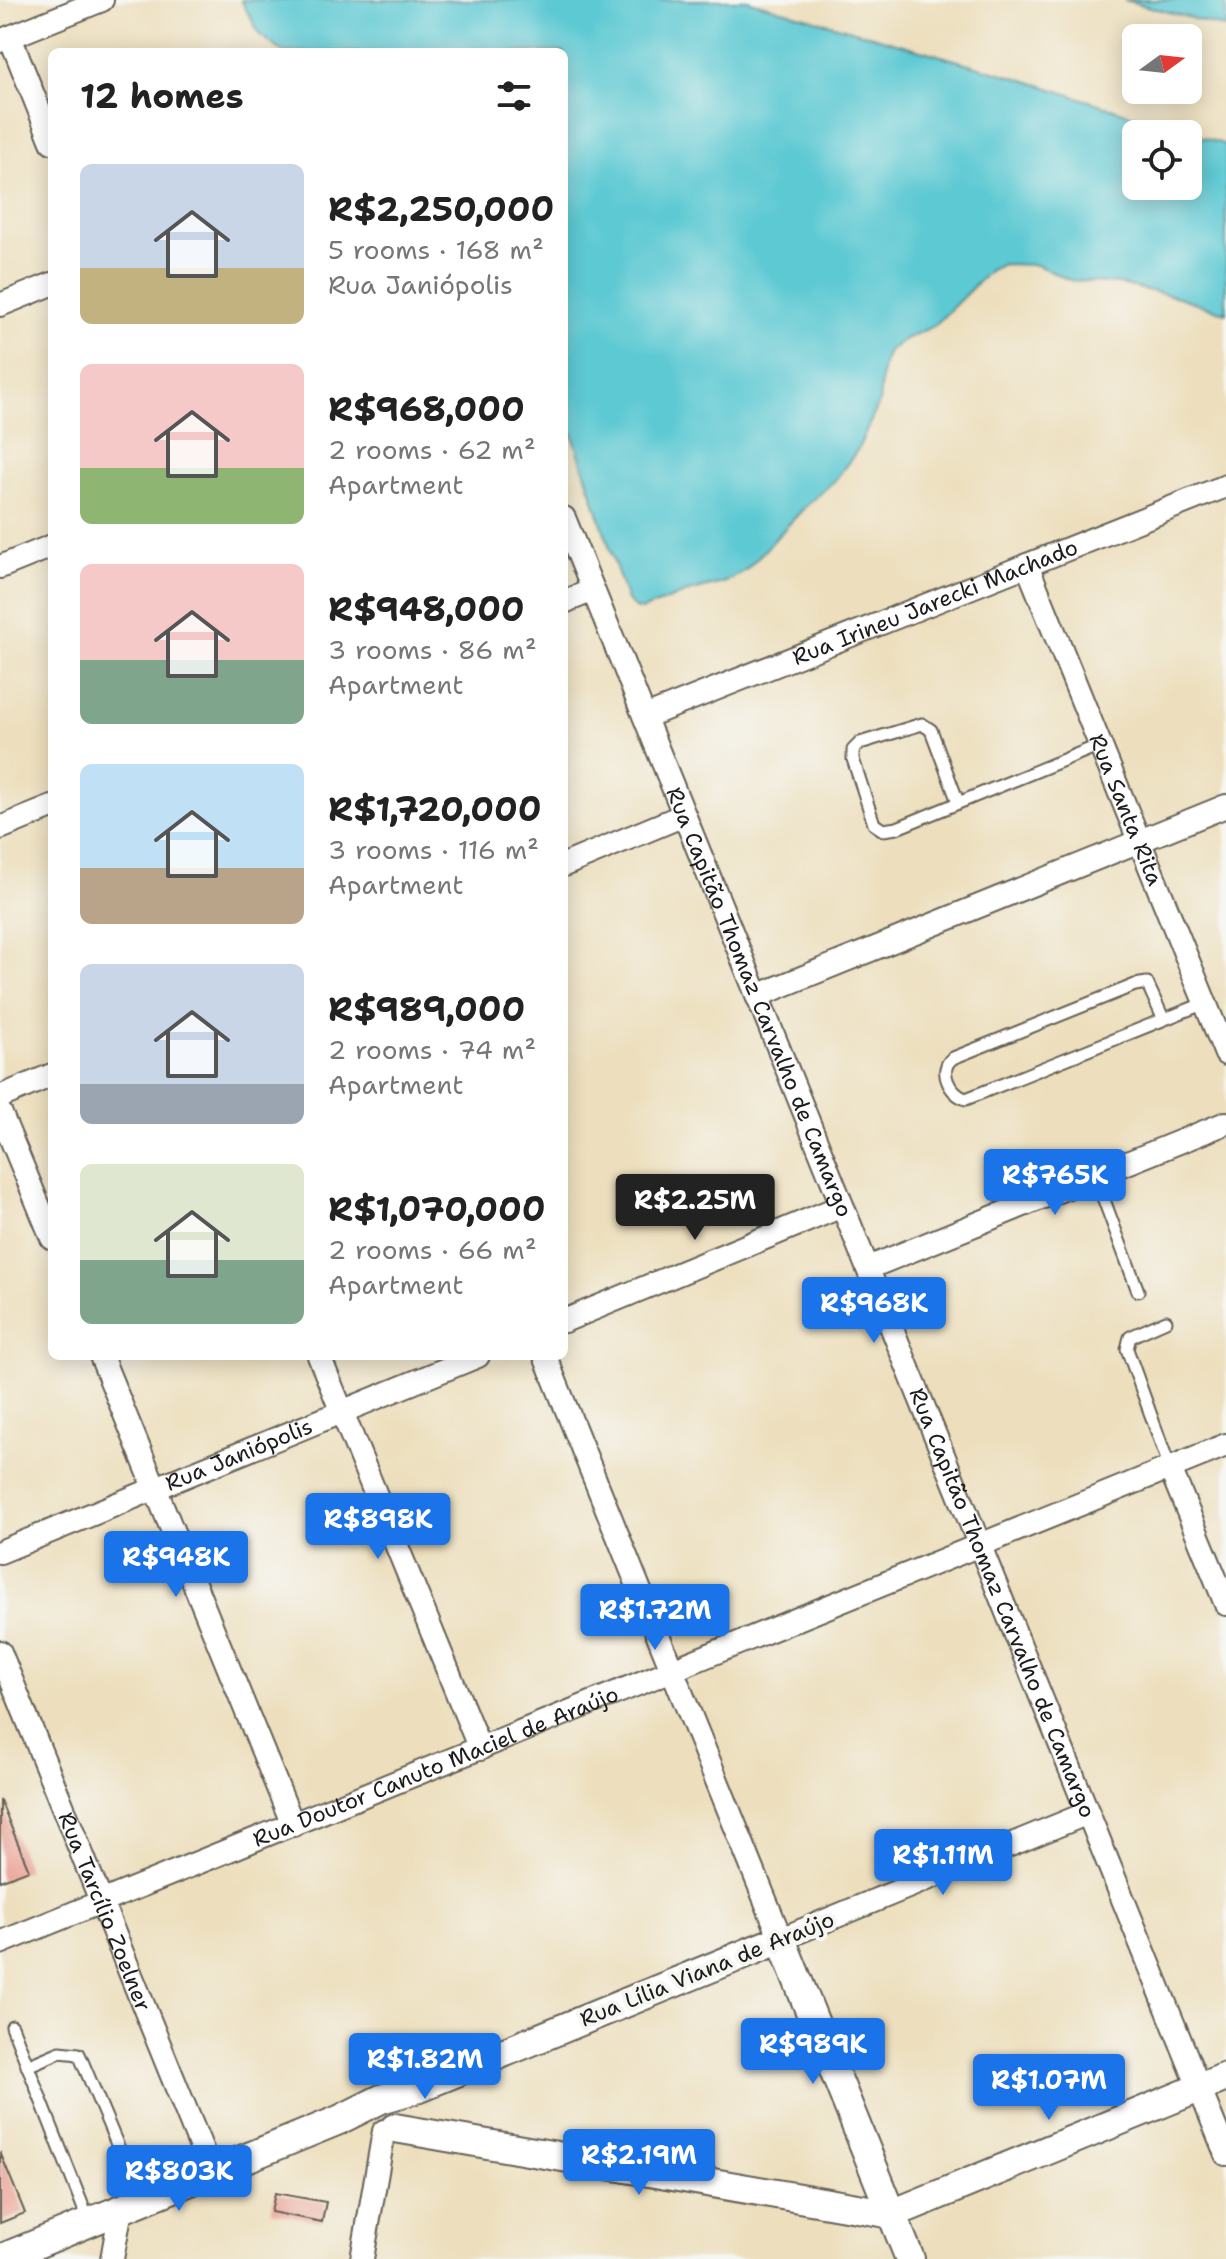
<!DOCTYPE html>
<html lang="en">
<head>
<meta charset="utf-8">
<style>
  :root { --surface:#fff; --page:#f6f6f6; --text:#222; --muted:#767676; --accent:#1a73e8 }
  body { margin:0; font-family:"Shantell Sans",sans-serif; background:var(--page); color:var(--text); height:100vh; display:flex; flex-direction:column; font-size:30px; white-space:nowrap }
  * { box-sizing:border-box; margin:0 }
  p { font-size:26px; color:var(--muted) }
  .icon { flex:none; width:44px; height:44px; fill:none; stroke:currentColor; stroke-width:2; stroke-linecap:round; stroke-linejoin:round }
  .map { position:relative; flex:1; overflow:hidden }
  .drawer { position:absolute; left:48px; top:48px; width:520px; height:1312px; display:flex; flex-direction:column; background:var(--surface); border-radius:12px; box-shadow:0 4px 20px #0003 }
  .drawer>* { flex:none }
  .needle { width:52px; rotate:75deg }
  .fabs { position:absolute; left:1122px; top:24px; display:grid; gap:16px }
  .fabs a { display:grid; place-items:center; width:80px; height:80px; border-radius:12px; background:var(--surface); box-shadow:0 4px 20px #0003; font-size:40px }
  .price { position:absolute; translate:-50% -68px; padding:0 18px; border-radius:8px; background:var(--accent); color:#fff; font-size:26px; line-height:52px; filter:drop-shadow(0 2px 4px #0008) }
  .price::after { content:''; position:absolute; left:50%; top:48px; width:24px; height:18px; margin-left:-12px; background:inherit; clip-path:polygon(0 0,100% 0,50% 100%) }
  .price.current { background:#222; color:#fff }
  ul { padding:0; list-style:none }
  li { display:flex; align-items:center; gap:24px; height:200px; padding:0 32px }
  li span { display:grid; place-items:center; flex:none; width:224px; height:160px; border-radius:12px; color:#555 }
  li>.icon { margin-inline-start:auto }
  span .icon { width:96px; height:96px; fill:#fffc; stroke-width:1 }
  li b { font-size:34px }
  h2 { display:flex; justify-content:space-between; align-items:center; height:96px; padding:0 32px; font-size:34px }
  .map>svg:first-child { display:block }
  .water { fill:#5dc9d3; stroke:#3c7278; stroke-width:2; fill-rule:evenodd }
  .building { fill:#eaa093 }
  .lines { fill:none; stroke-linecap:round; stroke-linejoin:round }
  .service-casing { stroke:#656054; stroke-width:15 }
  .minor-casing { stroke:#656054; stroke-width:26 }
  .tertiary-casing { stroke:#656054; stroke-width:32 }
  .service { stroke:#fff; stroke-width:11 }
  .minor { stroke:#fff; stroke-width:22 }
  .tertiary { stroke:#fff; stroke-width:28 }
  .labels { text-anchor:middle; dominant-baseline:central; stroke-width:8; stroke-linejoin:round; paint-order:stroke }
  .street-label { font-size:22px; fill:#1c1c1c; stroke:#f6f6f2 }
</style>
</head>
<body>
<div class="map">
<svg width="1226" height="2259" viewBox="0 0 1226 2259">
  <rect width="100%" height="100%" fill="#f6f6f2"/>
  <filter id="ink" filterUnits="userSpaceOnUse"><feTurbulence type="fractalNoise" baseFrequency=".0125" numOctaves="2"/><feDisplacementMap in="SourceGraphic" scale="16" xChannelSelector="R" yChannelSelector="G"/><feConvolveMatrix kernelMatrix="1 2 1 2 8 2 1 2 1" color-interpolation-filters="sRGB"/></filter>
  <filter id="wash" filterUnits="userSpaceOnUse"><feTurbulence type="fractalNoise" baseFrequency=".006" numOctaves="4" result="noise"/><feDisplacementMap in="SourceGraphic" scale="32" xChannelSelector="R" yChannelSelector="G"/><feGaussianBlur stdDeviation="1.8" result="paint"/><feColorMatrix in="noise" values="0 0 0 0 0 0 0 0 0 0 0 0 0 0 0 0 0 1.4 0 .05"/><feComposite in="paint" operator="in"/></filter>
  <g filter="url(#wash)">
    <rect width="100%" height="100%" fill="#eddfbd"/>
    <g class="water">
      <path d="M241 0H747L1018 78 1226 145V313L1178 297 1119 284 1069 280 1037 265 1003 264 990 270 934 326 905 339 888 351 882 369 879 403 858 449 836 479 805 507 746 570 726 582 685 593 642 610 636 609 627 601 564 408V52H283L260 35ZM1136 134H1188V186H1136Z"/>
      <polygon points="1124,0 1226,0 1226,28"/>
    </g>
    <g id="blocks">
      <g class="building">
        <polygon points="0,1800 29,1870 0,1881"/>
        <polygon points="0,2152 25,2213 0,2223"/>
        <polygon points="275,2193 326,2202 322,2222 271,2212"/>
      </g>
    </g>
  </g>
  <g filter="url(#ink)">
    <use href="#blocks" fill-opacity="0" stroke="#656054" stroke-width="2"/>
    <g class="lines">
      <g class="service-casing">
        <g id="service">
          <polyline points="958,802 931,730 922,724 860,743 853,750 853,759 874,824 883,830 897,828 1100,745"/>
          <path d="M1163 1018 1147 983 1135 985 953 1058C937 1069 950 1095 966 1099L1205 1003"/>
          <polyline points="1095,1176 1138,1291"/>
          <polyline points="1166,1321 1130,1337 1127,1349 1170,1468"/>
          <polyline points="12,2026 89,2222"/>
          <polyline points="27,2066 60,2052 79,2054 141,2201"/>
        </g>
      </g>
      <g class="minor-casing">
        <g id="minor">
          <polyline points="10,37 52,142"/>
          <polyline points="0,41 102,0"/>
          <polyline points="0,305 52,284"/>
          <path id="s1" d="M564 518 1226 2154"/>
          <path id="s2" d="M1027 565 1226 1054"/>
          <polyline points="0,567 52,546"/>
          <polyline points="564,602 593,590"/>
          <path id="s3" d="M645 717 1226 486"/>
          <polyline points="0,828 52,807"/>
          <polyline points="564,865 684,815"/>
          <polyline points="757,996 1226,806"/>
          <polyline points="0,1097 52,1075"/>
          <polyline points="0,1112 52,1238"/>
          <polyline points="868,1268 1226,1123"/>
          <polyline points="564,1321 842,1206"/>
          <polyline points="101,1356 293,1825"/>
          <polyline points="319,1356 480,1749"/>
          <polyline points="545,1356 781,1939 1088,1813"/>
          <polyline points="1170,1468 1226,1604"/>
          <path id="s4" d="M0 1552 478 1356"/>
          <path id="s5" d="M0 1652 211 2172"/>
          <path id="s6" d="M0 1943 1226 1445"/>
          <polyline points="112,2259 121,2209"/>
          <polyline points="362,2259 384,2131"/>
        </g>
      </g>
      <g class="tertiary-casing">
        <g id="tertiary">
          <polyline points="395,2128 892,2214"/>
          <polyline points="892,2214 1226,2077"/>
          <polyline points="0,2259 339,2120 381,2099 415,2089 781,1939 910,2259"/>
        </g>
      </g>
      <use href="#service" class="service"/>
      <use href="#minor" class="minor"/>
      <use href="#tertiary" class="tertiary"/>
    </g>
  </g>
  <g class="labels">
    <g class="street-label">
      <text stroke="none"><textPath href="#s3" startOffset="312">Rua Irineu Jarecki Machado</textPath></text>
      <text stroke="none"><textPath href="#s2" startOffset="264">Rua Santa Rita</textPath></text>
      <text stroke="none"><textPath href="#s1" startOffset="522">Rua Capitão Thomaz Carvalho de Camargo</textPath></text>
      <text stroke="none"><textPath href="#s4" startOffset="258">Rua Janiópolis</textPath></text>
      <text stroke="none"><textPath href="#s1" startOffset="1170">Rua Capitão Thomaz Carvalho de Camargo</textPath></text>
      <text stroke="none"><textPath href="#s6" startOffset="470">Rua Doutor Canuto Maciel de Araújo</textPath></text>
      <text stroke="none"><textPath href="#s5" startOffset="280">Rua Tarcílio Zoelner</textPath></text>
      <text transform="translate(707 1969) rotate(-22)">Rua Lília Viana de Araújo</text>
    </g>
  </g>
</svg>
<div class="fabs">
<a><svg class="needle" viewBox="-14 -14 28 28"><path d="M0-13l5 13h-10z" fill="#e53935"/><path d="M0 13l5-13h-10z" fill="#767676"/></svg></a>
<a><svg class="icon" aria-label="locate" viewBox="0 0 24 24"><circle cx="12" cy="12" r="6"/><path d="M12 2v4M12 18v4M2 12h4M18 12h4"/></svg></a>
</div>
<b class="price" style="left:1055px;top:1217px">R$765K</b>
<b class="price current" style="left:695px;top:1242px">R$2.25M</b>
<b class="price" style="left:874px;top:1345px">R$968K</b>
<b class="price" style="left:378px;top:1561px">R$898K</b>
<b class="price" style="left:176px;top:1599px">R$948K</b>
<b class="price" style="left:655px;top:1652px">R$1.72M</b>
<b class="price" style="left:943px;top:1897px">R$1.11M</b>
<b class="price" style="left:813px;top:2086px">R$989K</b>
<b class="price" style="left:425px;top:2101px">R$1.82M</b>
<b class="price" style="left:1049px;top:2122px">R$1.07M</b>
<b class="price" style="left:639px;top:2197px">R$2.19M</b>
<b class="price" style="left:179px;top:2213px">R$803K</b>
<section class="drawer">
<h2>12 homes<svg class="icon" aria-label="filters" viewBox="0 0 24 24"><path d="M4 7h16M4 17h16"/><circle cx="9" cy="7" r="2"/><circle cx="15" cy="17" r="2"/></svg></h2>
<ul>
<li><span style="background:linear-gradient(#c9d6e8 65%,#c2b280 0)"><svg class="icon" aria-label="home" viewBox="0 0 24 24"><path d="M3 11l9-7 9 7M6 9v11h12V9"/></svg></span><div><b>R$2,250,000</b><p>5 rooms · 168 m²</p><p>Rua Janiópolis</p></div></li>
<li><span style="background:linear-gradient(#f6c9c9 65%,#8fb573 0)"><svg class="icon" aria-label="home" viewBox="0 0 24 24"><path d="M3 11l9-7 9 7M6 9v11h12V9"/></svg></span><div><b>R$968,000</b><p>2 rooms · 62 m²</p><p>Apartment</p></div></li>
<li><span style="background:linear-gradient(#f6c9c9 60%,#7fa58c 0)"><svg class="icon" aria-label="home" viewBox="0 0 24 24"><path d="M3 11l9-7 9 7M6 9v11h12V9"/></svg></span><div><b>R$948,000</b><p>3 rooms · 86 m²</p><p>Apartment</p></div></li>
<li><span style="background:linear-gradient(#bfe0f5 65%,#b9a48a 0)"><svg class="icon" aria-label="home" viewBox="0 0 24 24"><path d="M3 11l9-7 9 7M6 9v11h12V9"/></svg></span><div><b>R$1,720,000</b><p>3 rooms · 116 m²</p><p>Apartment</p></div></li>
<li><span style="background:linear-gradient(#c9d6e8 75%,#9aa5b1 0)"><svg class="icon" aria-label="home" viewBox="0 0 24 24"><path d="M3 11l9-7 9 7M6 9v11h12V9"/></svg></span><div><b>R$989,000</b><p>2 rooms · 74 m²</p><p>Apartment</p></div></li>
<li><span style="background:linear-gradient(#dfe7d0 60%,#7fa58c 0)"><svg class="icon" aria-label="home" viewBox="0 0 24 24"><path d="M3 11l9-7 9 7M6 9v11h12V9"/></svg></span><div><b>R$1,070,000</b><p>2 rooms · 66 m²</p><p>Apartment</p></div></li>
</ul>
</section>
</div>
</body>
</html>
